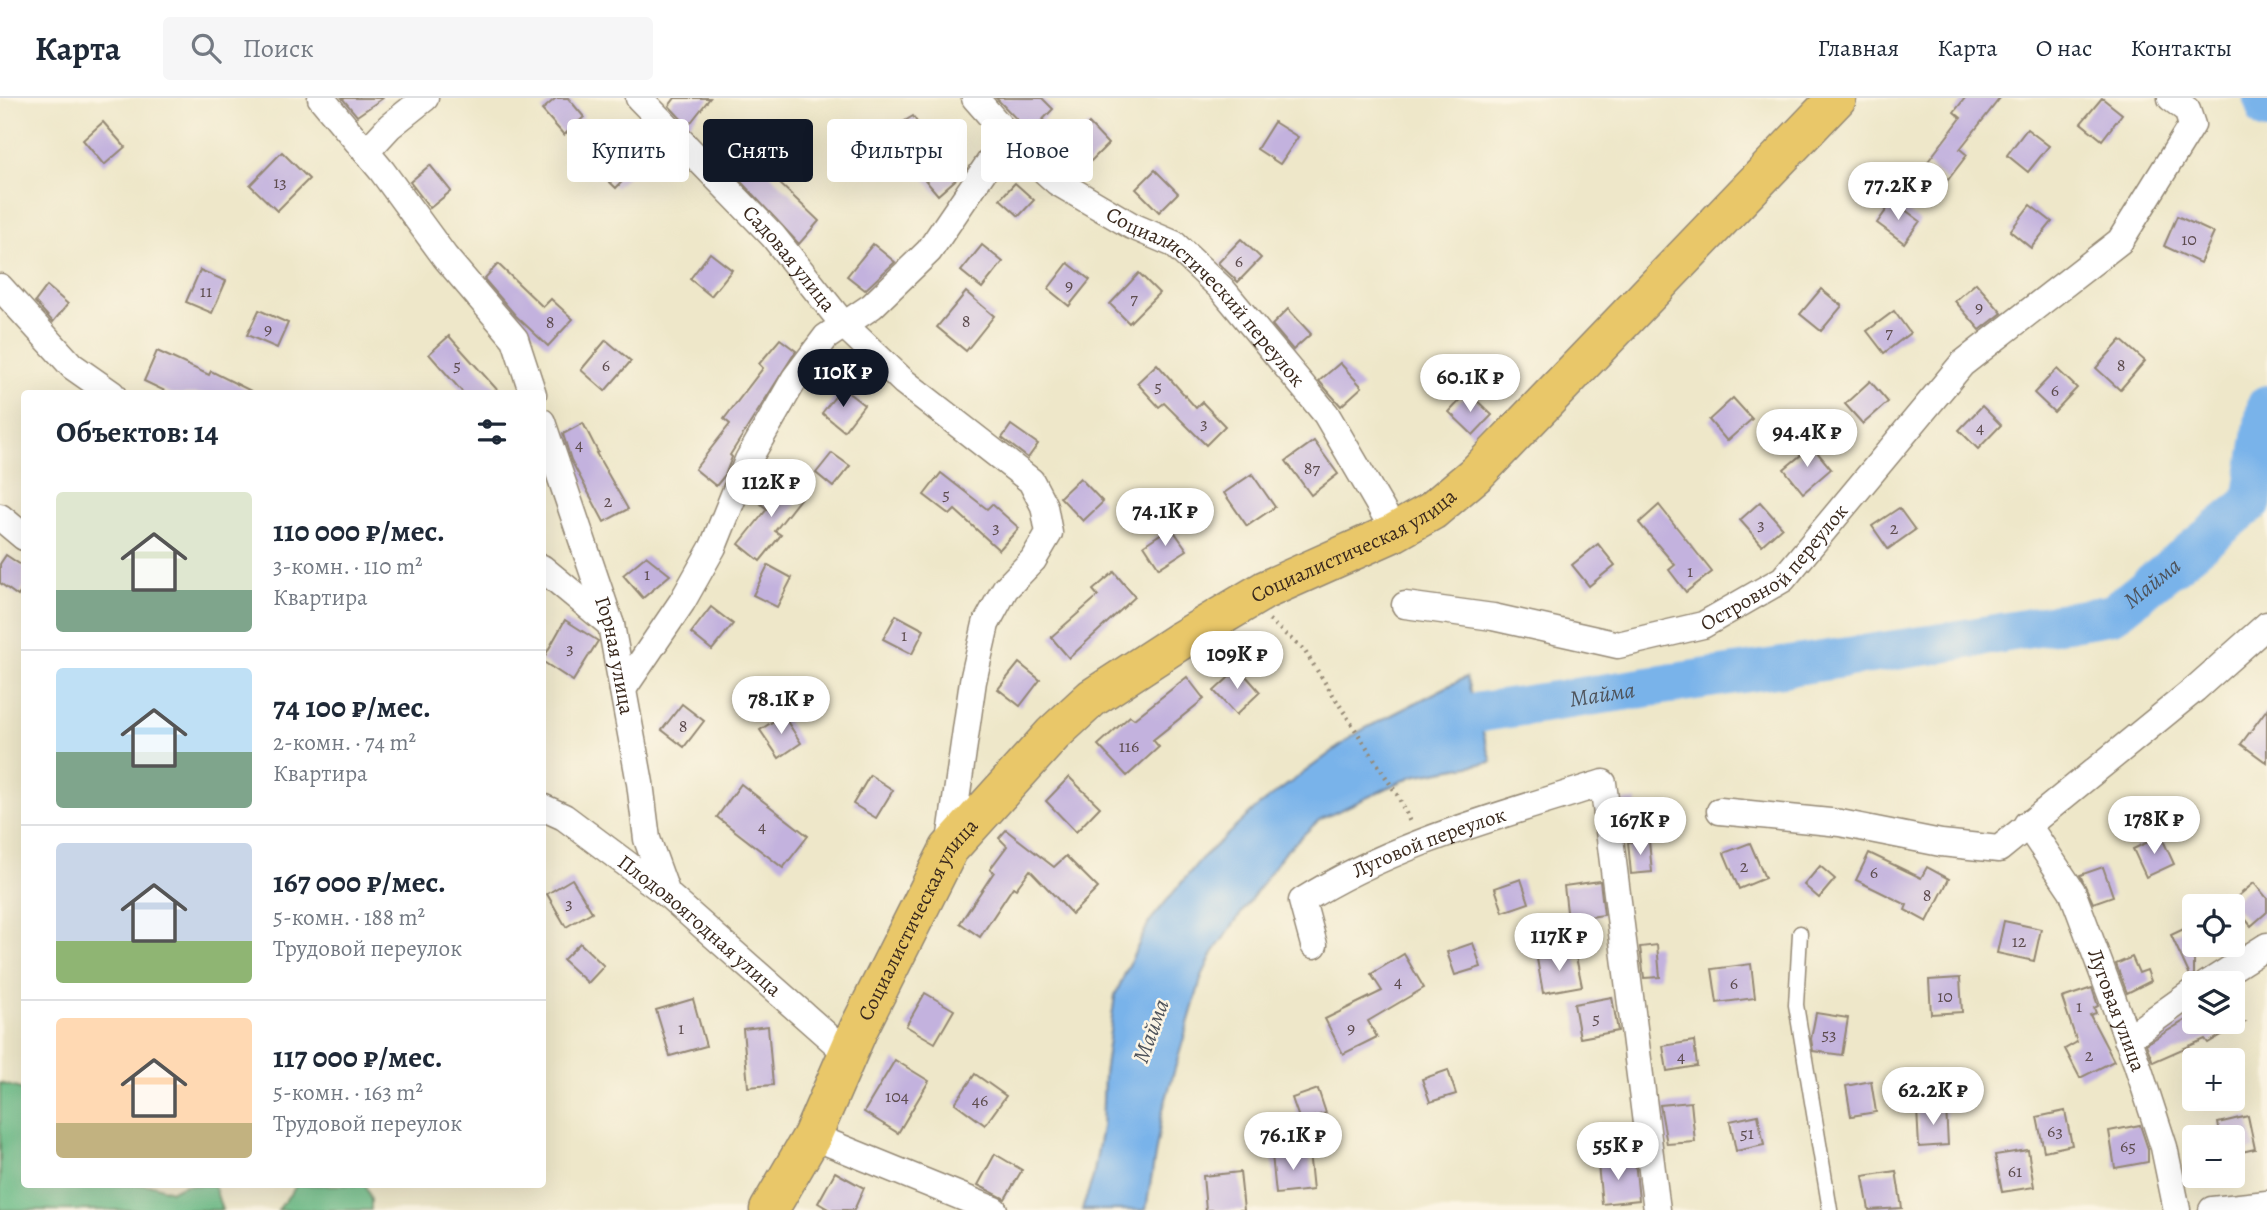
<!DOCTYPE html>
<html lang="ru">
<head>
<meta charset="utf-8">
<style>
  :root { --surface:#fff; --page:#f6f6f7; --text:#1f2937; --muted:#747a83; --line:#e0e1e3; --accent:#111827 }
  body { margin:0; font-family:Alegreya,serif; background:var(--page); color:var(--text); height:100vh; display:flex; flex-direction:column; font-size:26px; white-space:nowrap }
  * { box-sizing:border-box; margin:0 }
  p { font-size:23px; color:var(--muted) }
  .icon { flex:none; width:38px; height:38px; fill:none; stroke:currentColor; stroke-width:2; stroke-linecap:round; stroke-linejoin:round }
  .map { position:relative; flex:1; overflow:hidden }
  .drawer { position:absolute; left:21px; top:292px; width:525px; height:798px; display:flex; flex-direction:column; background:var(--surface); border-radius:7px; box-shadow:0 7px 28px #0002 }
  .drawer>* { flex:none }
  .guide { position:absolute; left:567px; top:21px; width:665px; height:63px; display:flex; gap:14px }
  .controls { position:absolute; left:2182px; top:796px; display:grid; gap:14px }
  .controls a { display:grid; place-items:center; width:63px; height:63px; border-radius:7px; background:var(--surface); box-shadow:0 7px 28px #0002; font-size:35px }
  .price { position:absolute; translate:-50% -60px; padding:0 16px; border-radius:24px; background:#fff; color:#222; font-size:23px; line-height:46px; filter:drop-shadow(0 2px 4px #0008) }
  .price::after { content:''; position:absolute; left:50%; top:42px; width:21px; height:16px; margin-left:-10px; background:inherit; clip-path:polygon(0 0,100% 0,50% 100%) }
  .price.current { background:var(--accent); color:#fff }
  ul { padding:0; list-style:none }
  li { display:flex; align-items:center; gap:21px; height:175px; padding:0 35px }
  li+li { border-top:2px solid var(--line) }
  li span { display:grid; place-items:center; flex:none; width:196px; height:140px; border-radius:7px; color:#555 }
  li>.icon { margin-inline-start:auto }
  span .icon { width:84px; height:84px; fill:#fffc; stroke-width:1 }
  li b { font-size:30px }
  h2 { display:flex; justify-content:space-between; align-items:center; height:84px; padding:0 35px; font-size:30px }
  .tag { padding:0 24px; border-radius:7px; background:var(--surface); box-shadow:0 7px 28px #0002; font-size:24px; line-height:63px }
  .tag.current { background:var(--accent); color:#fff }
  header { display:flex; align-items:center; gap:42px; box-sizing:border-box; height:98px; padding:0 35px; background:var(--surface); border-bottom:2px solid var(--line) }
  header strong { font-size:33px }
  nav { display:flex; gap:38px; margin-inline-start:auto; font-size:24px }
  .search { width:490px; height:63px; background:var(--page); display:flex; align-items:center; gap:18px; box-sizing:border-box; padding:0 24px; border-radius:7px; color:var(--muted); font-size:26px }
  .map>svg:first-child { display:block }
  .forest { fill:#6ebe89; stroke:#547454; stroke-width:2 }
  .water { fill:#79b3ea; stroke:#5a6e84; stroke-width:2 }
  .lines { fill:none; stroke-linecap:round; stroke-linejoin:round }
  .river { stroke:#79b3ea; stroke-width:40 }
  .building { fill:#c3b2de }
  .service-casing { stroke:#948874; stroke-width:17 }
  .minor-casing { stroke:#948874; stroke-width:29 }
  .primary-casing { stroke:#948874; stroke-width:41 }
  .path { stroke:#948874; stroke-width:4.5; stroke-dasharray:2 5; stroke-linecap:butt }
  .service { stroke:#fff; stroke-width:14 }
  .minor { stroke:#fff; stroke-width:26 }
  .primary { stroke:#e9c769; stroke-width:38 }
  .labels { text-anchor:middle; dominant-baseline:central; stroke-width:5; stroke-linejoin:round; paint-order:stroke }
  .number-label { font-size:18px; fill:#5d4c4e }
  .street-label { font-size:21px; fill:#3b2a1e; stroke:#fcf5e5 }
  .water-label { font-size:23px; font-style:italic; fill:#4e535b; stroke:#fcf5e5 }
</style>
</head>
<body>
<header>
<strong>Карта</strong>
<div class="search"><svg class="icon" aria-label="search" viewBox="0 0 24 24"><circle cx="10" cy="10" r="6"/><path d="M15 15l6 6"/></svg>Поиск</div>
<nav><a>Главная</a><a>Карта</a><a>О нас</a><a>Контакты</a></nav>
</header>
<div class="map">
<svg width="2267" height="1112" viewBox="0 0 2267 1112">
  <rect width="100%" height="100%" fill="#fcf5e5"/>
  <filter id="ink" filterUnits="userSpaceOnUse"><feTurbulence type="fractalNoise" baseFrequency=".0143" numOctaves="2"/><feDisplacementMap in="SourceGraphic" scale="14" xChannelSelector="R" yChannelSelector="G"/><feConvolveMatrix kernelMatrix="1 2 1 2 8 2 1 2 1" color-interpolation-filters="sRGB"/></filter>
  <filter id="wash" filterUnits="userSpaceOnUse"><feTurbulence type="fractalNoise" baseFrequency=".00686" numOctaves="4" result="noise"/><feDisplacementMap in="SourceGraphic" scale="28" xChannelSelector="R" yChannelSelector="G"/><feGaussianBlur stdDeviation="1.57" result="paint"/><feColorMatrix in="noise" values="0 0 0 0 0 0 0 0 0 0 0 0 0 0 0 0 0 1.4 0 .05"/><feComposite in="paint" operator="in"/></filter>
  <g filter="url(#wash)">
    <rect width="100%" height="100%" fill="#eee7c9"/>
    <g class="forest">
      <polygon points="0,985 24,992 24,1087 153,1087 171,1093 185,1087 214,1087 222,1112 0,1112"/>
      <polygon points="297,1087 365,1087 371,1102 371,1112 278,1112"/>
    </g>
    <polygon class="water" points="1466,579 1492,664 1413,678 1319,722 1284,755 1213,855 1202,878 1162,1015 1146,1112 1082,1112 1093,1079 1102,1029 1104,976 1115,897 1149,824 1201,761 1256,710 1360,633"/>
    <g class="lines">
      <g class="river">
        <polyline points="2263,0 2267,12"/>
        <path id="s1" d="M1425 626 1441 620 1936 546 2113 516 2252 404 2267 307"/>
      </g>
    </g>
    <g id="blocks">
      <g class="building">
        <polygon points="342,0 383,0 357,18"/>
        <polygon points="556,0 568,0 584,19 564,37 542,12"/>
        <polygon points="675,0 710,0 688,28 669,8"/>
        <polygon points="996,0 1042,0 1053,11 1030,35"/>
        <polygon points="1965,0 2000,0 1960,51 1967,57 1947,83 1926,66 1961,20 1954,14"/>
        <polygon points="2102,0 2122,16 2102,42 2081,25"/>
        <polygon points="913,18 940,60 946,55 962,76 938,97 903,56 899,58 885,35"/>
        <polygon points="103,24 125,49 104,67 83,42"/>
        <polygon points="1274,24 1298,39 1280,66 1257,51"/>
        <polygon points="1089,26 1108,46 1085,69 1065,49"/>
        <polygon points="2027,31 2049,48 2028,74 2007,57"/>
        <polygon points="731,39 819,123 799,146 715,56"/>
        <polygon points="612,47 635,70 616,90 592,67"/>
        <polygon points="282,54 309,81 277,113 250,87"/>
        <polygon points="430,67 451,93 430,110 410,84"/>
        <polygon points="1155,72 1178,95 1159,114 1136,91"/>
        <polygon points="1015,85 1034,102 1019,118 1000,101"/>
        <polygon points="1893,103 1920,123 1904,145 1877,125"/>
        <polygon points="2030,107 2052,124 2031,150 2010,133"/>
        <polygon points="2177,118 2214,135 2200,165 2164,148"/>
        <polygon points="1241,141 1261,160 1238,184 1218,165"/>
        <polygon points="873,146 895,164 865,192 847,178"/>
        <polygon points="982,147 1003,164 982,190 961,173"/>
        <polygon points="710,155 732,172 711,198 690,181"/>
        <polygon points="1068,165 1090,182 1069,208 1048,191"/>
        <polygon points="498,166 543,209 551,201 573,221 548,248 516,218 484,181"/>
        <polygon points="200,172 226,183 212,215 186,204"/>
        <polygon points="1139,175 1159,195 1129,225 1110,206"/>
        <polygon points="1976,185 2002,215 1980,232 1955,203"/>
        <polygon points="47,188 68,206 53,224 35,204"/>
        <polygon points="1821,191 1842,208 1821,233 1800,216"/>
        <polygon points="966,194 994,218 966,253 937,229"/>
        <polygon points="1288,211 1311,236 1293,252 1272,227"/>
        <polygon points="259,212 288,225 277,250 247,237"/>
        <polygon points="1894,213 1910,235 1884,255 1867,233"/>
        <polygon points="449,238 501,296 464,296 429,256"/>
        <polygon points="780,241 796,253 730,357 732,359 725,377 716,388 695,371 730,326 724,321 763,270 759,266"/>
        <polygon points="606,242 631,263 605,293 581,272"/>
        <polygon points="2121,242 2145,263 2120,292 2096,270"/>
        <polygon points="157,253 209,277 211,273 257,296 171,296 144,283"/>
        <polygon points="1340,265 1362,289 1341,308 1319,283"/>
        <polygon points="1157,266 1196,310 1202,304 1225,328 1206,347 1164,305 1159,309 1137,285"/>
        <polygon points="2057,271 2077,290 2054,314 2034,295"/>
        <polygon points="1870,283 1888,304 1863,326 1845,306"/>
        <polygon points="842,290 864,307 844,333 822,315"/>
        <polygon points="1468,294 1492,317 1473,337 1449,314"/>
        <polygon points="1733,300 1752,321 1727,343 1709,322"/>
        <polygon points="1982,308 2001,327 1978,351 1959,332"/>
        <polygon points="583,325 598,354 596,355 628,411 604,424 571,362 563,336"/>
        <polygon points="1011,327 1038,346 1028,360 1002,340"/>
        <polygon points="1314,343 1338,376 1311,397 1286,363"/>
        <polygon points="1812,348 1831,371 1803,395 1784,371"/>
        <polygon points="832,355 850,368 833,389 816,375"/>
        <polygon points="941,375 987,411 992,406 1019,430 999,452 955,412 950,417 924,397"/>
        <polygon points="1252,376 1275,409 1247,428 1224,395"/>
        <polygon points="781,380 803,397 775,433 781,437 760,463 739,446 767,411 761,406"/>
        <polygon points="1080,380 1103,404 1083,423 1060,399"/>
        <polygon points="1760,404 1782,429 1762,447 1740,422"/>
        <polygon points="1659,407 1712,474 1686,494 1669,472 1675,467 1639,425"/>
        <polygon points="1899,410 1915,432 1888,451 1872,428"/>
        <polygon points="1171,429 1187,452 1159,470 1144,447"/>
        <polygon points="1598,446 1615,467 1589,488 1572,467"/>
        <polygon points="6,457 24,469 24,489 18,498 0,485 0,466"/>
        <polygon points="646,458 670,477 643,500 623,477"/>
        <polygon points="768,467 792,480 777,509 753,497"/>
        <polygon points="1114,474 1135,499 1069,560 1051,539 1098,498 1093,492"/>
        <polygon points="711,509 733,526 712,552 691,535"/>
        <polygon points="896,517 924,532 912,556 883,541"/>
        <polygon points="565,522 598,543 573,583 542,563"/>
        <polygon points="1019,565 1040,582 1020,608 998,591"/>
        <polygon points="1239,570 1260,594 1236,617 1214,593"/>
        <polygon points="1187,579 1204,601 1153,642 1159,649 1127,678 1098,647 1130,618 1134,621"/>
        <polygon points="682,606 704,623 684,649 662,632"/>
        <polygon points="2267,611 2267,665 2241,646"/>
        <polygon points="783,617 801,645 779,660 760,632"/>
        <polygon points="870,677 893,692 876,720 853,706"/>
        <polygon points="1069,679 1100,709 1076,734 1046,703"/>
        <polygon points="741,686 808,738 783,770 717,719"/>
        <polygon points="1636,702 1639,734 1625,735 1621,703"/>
        <polygon points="1006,732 1054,769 1066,758 1098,790 1072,816 1030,772 1016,791 1013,789 980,839 960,825 994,774 990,771 1007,748 999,740"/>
        <polygon points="2161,738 2174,766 2146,779 2133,751"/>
        <polygon points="1649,743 1652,774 1631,776 1628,744"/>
        <polygon points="1750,745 1765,780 1739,791 1724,755"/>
        <polygon points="1869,755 1921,780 1927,769 1949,781 1927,824 1905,812 1907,807 1856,782"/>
        <polygon points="1820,768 1835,781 1819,800 1804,787"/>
        <polygon points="2103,769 2113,798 2093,805 2080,777"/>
        <polygon points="572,781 592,814 566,829 547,796"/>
        <polygon points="1521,781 1529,805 1503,814 1495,790"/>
        <polygon points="1600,783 1604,817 1568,822 1564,788"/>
        <polygon points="2254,785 2267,800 2267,814 2251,828 2231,804"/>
        <polygon points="2004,823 2041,831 2034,863 1997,855"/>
        <polygon points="2194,826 2194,877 2190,878 2171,837"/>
        <polygon points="580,845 604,868 588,885 563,862"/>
        <polygon points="1473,845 1481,869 1455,877 1447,854"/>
        <polygon points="1657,847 1660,879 1644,880 1640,849"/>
        <polygon points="1575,854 1582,888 1543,895 1537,861"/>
        <polygon points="1404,856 1424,890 1368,923 1377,939 1343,956 1325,921 1382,893 1371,876"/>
        <polygon points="2132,859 2139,875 2147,872 2151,883 2127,895 2116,866"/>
        <polygon points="1751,866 1755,900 1717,905 1712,871"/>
        <polygon points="1960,880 1962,914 1931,916 1929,882"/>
        <polygon points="2092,890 2098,908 2094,910 2096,915 2090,917 2114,963 2080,980 2065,951 2077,944 2062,900"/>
        <polygon points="925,895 954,912 935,945 906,928"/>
        <polygon points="1612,899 1618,933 1580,940 1574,906"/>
        <polygon points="693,901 706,948 670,958 656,912"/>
        <polygon points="1816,915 1848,920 1842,957 1813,953 1811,941"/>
        <polygon points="2194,917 2194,924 2244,924 2208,945 2205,941 2153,964 2146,946"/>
        <polygon points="768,928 773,987 748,989 743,931"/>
        <polygon points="1694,943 1697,968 1667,973 1663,948"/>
        <polygon points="895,962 929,983 898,1035 864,1014"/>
        <polygon points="1448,972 1456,996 1430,1004 1422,981"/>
        <polygon points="975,976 1006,998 985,1027 955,1005"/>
        <polygon points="1871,983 1876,1014 1851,1018 1846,988"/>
        <polygon points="1318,991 1326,1015 1300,1023 1292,1000"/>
        <polygon points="1691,1004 1695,1044 1667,1046 1660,1007"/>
        <polygon points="1946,1009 1948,1047 1919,1049 1917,1011"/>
        <polygon points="2065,1013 2072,1047 2044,1053 2037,1019"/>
        <polygon points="1758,1017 1764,1047 1736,1053 1730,1023"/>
        <polygon points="2248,1018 2255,1051 2233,1056 2233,1040 2221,1040 2218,1025"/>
        <polygon points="2140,1027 2148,1051 2148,1064 2115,1070 2109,1033"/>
        <polygon points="2028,1052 2034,1089 2002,1094 1995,1057"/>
        <polygon points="1309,1053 1313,1092 1276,1096 1272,1057"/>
        <polygon points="995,1056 1022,1072 1005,1101 978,1087"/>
        <polygon points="1635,1063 1639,1102 1602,1106 1598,1067"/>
        <polygon points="1896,1073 1902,1110 1869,1112 1863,1078"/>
        <polygon points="835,1074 864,1090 854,1112 830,1112 818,1105"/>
        <polygon points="1240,1074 1244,1112 1206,1112 1203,1078"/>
      </g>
    </g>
  </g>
  <g filter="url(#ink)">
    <use href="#blocks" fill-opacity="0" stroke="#948874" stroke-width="2"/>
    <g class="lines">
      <g class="service-casing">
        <polyline id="service" points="1800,835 1796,907 1830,1112"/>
      </g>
      <g class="minor-casing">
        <g id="minor">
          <polyline points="321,0 382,73 445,159 515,241 533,296"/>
          <path id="s2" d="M639 0 773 138 844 227 904 284 1031 383 1044 408 1049 435 1033 462 1005 491 986 526 973 583 949 751"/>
          <path id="s3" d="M975 0 1018 49 1057 84 1132 128 1174 146 1222 191 1326 316 1395 434"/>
          <polyline points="366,54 390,28 425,0"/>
          <polyline points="0,189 72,268 112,296"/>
          <path id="s4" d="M542 324 611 527 640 685 647 741 667 796"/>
          <polyline points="0,419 24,439"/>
          <polyline points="542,470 611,527"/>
          <path id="s5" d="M1405 507 1493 519 1618 547 1703 527 1783 481 1962 266 2120 143 2192 27 2187 12 2171 0"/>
          <polyline points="623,591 682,504 713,449 748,362 795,280 826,239 872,208 929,153 1008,37"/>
          <path id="s6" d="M542 709 564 719 667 796 848 956"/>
          <polyline points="1720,713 1840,725 1941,745 1999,751 2195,591 2267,527"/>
          <path id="s7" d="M2027 726 2072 793 2137 966 2164 1049 2177 1112"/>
          <path id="s8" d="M1314 847 1302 803C1393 745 1500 718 1603 685L1657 1112"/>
          <polyline points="2207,886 2267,848"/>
          <polyline points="2127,941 2194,893"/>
          <polyline points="812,1038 994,1112"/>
          <polyline points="2212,1112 2267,1106"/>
        </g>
      </g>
      <g class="primary-casing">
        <g id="primary">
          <path id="s9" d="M769 1112 812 1038 859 930 949 751 1053 636 1092 600 1181 542 1265 492 1395 434 1432 413 1477 375 1837 0"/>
        </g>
      </g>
      <polyline class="path" points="1269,522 1304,552 1398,698 1411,726"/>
      <use href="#service" class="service"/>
      <use href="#minor" class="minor"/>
      <use href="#primary" class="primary"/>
    </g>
  </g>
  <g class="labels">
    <g class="number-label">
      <text x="280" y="84">13</text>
      <text x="2189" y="141">10</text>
      <text x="1239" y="163">6</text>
      <text x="1069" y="187">9</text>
      <text x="206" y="193">11</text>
      <text x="1134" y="200">7</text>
      <text x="1979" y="209">9</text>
      <text x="966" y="223">8</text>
      <text x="550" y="224">8</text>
      <text x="268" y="231">9</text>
      <text x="1889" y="234">7</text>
      <text x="457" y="267">5</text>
      <text x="606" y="267">6</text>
      <text x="2121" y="267">8</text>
      <text x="1158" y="288">5</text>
      <text x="2055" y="292">6</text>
      <text x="1204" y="325">3</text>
      <text x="1980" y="329">4</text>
      <text x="579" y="346">4</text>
      <text x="1312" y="370">87</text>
      <text x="946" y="396">5</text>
      <text x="608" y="403">2</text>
      <text x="1761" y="426">3</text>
      <text x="996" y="429">3</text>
      <text x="1894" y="430">2</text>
      <text x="1690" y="473">1</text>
      <text x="647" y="476">1</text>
      <text x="904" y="537">1</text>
      <text x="570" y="550">3</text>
      <text x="683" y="628">8</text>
      <text x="1129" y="648">116</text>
      <text x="762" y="728">4</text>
      <text x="1744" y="768">2</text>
      <text x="1874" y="774">6</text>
      <text x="1927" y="797">8</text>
      <text x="569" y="805">3</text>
      <text x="2019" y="843">12</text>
      <text x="1398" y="883">4</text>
      <text x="1734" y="885">6</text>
      <text x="1945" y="898">10</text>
      <text x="2079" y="908">1</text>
      <text x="1596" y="920">5</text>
      <text x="681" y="930">1</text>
      <text x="1351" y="930">9</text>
      <text x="1829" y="936">53</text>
      <text x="2089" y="957">2</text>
      <text x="1681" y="958">4</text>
      <text x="897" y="998">104</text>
      <text x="980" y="1002">46</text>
      <text x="2055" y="1033">63</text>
      <text x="1747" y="1035">51</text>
      <text x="2128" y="1048">65</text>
      <text x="2015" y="1073">61</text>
    </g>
    <g class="street-label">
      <text stroke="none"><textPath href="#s2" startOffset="220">Садовая улица</textPath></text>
      <text stroke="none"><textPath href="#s3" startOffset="308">Социалистический переулок</textPath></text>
      <text stroke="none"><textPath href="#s9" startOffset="915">Социалистическая улица</textPath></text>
      <text stroke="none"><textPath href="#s5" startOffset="397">Островной переулок</textPath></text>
      <text stroke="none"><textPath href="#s4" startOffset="245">Горная улица</textPath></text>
      <text stroke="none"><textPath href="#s8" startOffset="186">Луговой переулок</textPath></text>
      <text stroke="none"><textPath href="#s9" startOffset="327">Социалистическая улица</textPath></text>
      <text stroke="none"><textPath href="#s6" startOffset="198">Плодовоягодная улица</textPath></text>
      <text stroke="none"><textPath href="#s7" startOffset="208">Луговая улица</textPath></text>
    </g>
    <g class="water-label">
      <text stroke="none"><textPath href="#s1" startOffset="747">Майма</textPath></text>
      <text stroke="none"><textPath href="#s1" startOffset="180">Майма</textPath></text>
      <text transform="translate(1151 933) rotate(-70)">Майма</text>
    </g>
  </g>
</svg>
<div class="controls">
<a><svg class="icon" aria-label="locate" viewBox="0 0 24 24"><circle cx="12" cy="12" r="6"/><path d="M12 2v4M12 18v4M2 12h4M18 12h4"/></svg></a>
<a><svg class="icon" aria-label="layers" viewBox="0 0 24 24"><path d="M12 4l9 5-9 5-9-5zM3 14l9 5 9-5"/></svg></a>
<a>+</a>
<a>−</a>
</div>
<b class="price" style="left:1898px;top:124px">77.2K ₽</b>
<b class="price current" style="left:843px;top:311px">110K ₽</b>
<b class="price" style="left:1470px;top:316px">60.1K ₽</b>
<b class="price" style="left:1807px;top:371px">94.4K ₽</b>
<b class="price" style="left:771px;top:421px">112K ₽</b>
<b class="price" style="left:1165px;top:450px">74.1K ₽</b>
<b class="price" style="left:1237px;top:593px">109K ₽</b>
<b class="price" style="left:781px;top:638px">78.1K ₽</b>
<b class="price" style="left:2154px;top:758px">178K ₽</b>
<b class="price" style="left:1640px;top:759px">167K ₽</b>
<b class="price" style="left:1559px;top:875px">117K ₽</b>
<b class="price" style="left:1933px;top:1029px">62.2K ₽</b>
<b class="price" style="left:1293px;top:1074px">76.1K ₽</b>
<b class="price" style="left:1618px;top:1084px">55K ₽</b>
<div class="guide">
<a class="tag">Купить</a>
<a class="tag current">Снять</a>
<a class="tag">Фильтры</a>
<a class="tag">Новое</a>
</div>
<section class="drawer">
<h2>Объектов: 14<svg class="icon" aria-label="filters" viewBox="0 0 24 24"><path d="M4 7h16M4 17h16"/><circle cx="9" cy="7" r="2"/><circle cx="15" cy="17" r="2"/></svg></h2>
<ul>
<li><span style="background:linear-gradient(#dfe7d0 70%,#7fa58c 0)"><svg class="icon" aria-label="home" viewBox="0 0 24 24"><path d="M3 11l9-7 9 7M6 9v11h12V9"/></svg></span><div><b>110 000 ₽/мес.</b><p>3-комн. · 110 m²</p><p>Квартира</p></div></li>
<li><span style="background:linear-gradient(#bfe0f5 60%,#7fa58c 0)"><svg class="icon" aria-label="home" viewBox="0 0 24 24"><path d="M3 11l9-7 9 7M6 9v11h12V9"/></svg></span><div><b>74 100 ₽/мес.</b><p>2-комн. · 74 m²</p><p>Квартира</p></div></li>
<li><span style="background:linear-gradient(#c9d6e8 70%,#8fb573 0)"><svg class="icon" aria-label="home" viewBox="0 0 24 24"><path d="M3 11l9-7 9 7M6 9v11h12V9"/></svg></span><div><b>167 000 ₽/мес.</b><p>5-комн. · 188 m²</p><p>Трудовой переулок</p></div></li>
<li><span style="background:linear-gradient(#ffd9b3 75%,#c2b280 0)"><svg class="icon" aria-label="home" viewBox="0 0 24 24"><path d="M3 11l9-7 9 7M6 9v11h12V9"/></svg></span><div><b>117 000 ₽/мес.</b><p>5-комн. · 163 m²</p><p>Трудовой переулок</p></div></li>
</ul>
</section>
</div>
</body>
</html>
